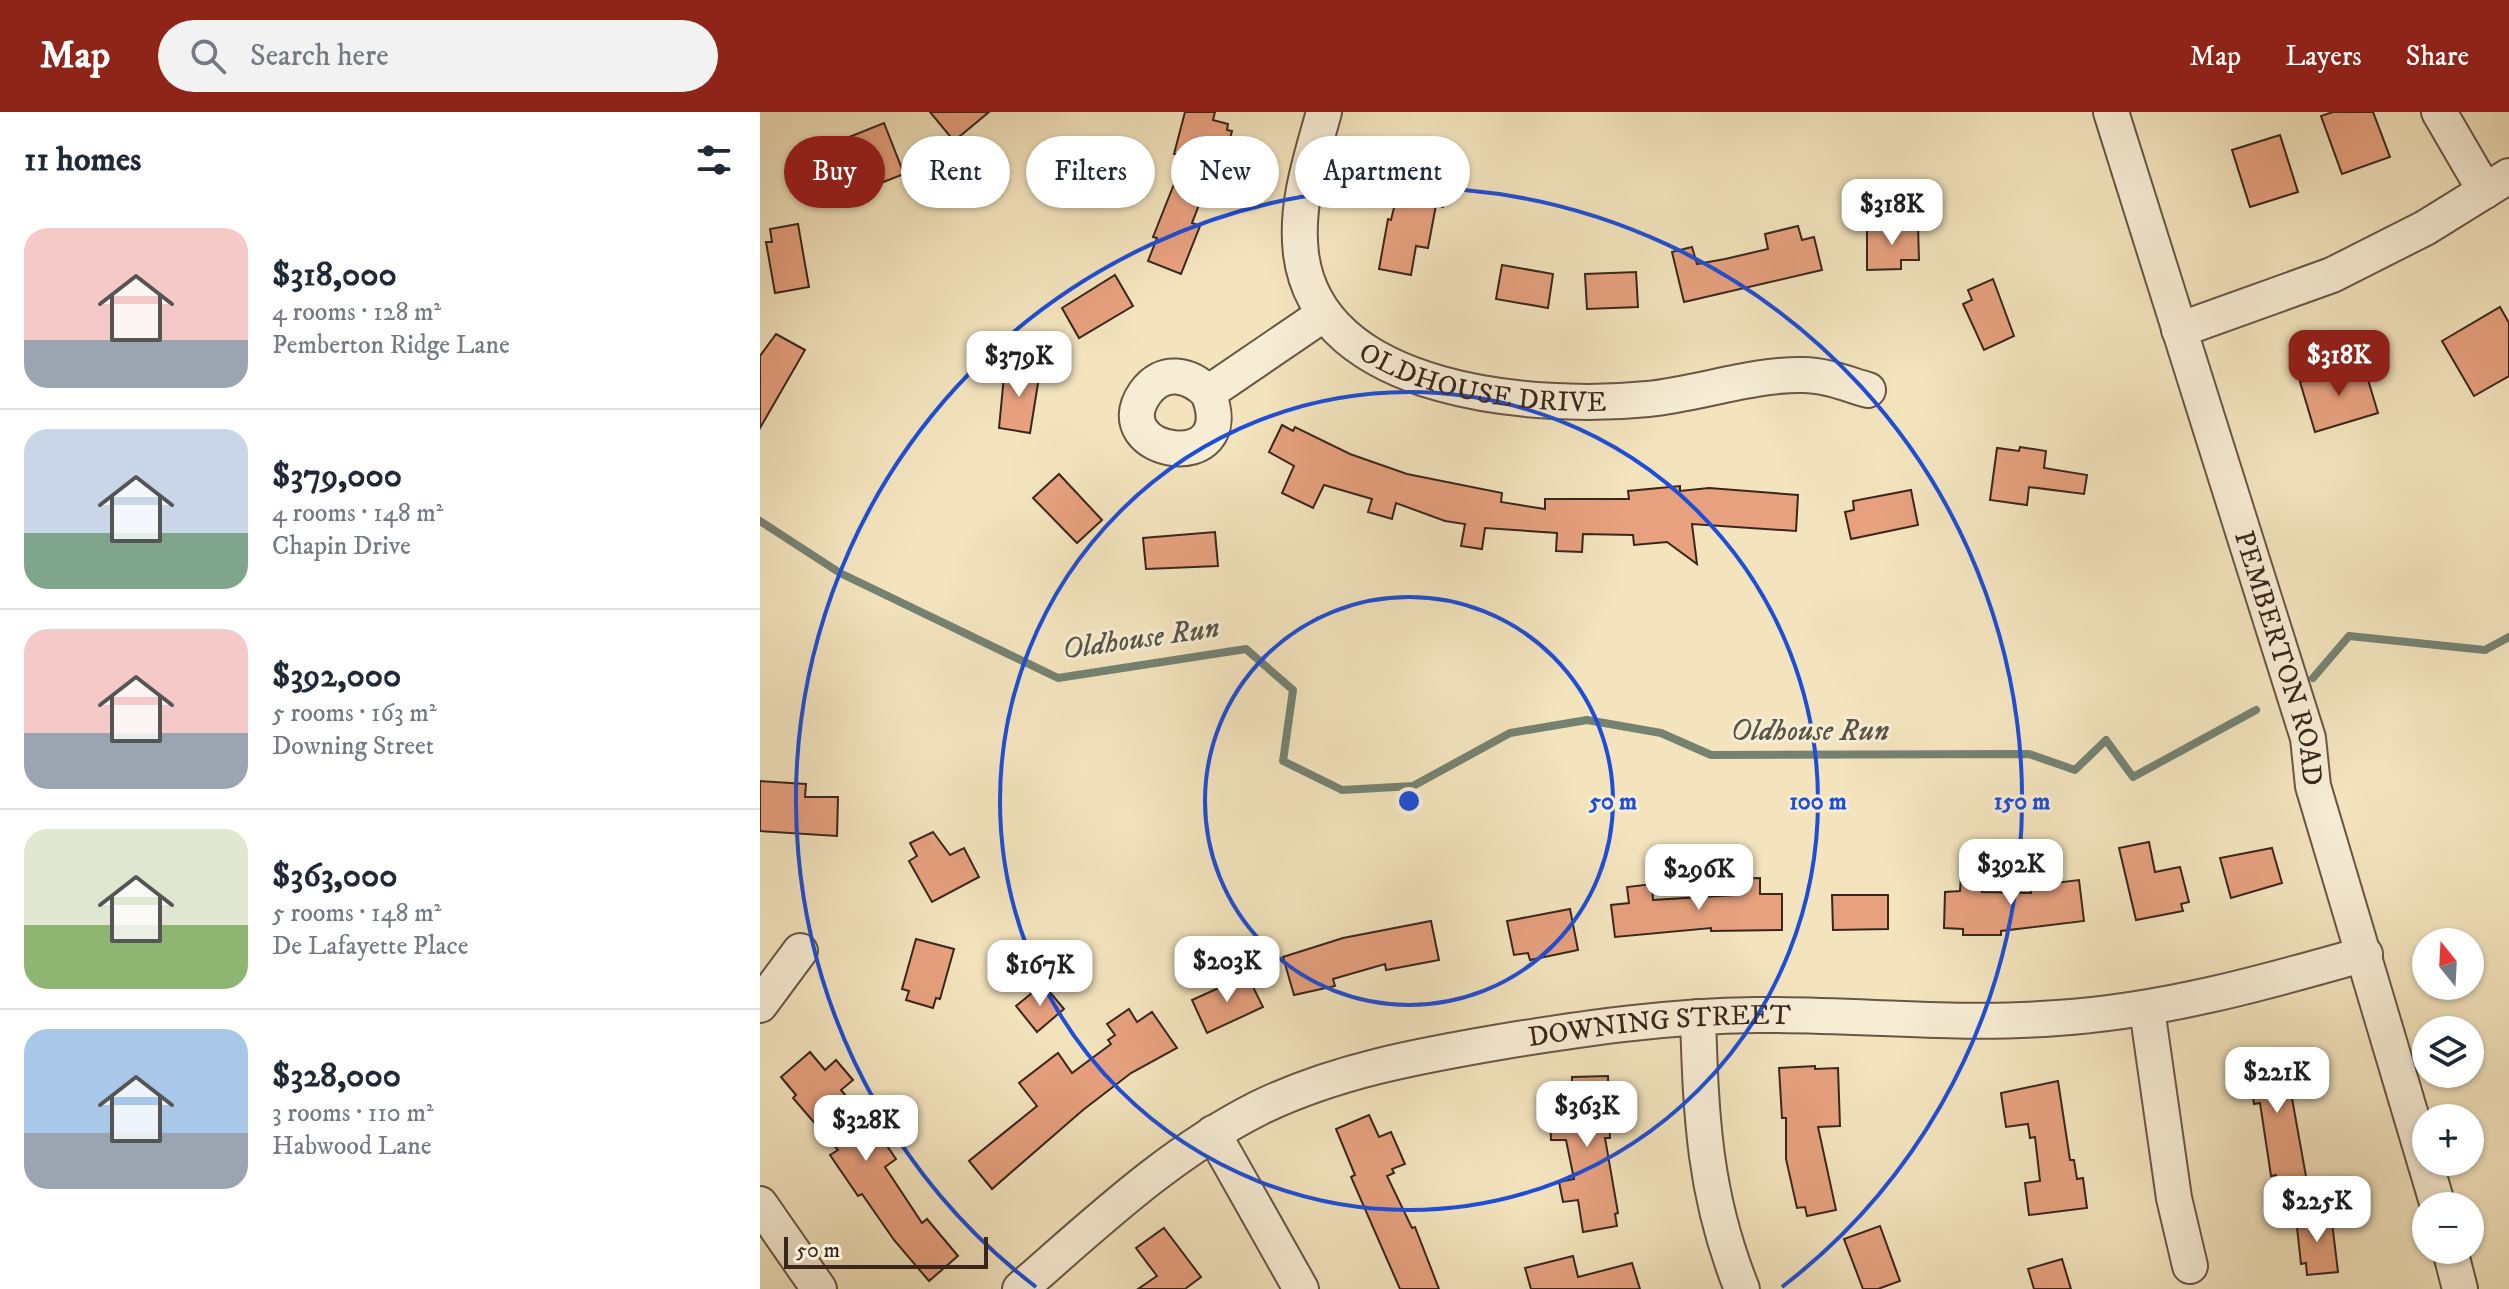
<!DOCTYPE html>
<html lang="en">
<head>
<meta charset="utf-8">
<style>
  :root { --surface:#fff; --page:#f2f2f3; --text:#1f2937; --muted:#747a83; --line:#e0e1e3; --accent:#8f2418 }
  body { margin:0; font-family:"IM FELL DW Pica",serif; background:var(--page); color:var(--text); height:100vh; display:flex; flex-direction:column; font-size:30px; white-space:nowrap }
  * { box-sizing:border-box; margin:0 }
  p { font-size:26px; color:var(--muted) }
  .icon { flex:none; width:44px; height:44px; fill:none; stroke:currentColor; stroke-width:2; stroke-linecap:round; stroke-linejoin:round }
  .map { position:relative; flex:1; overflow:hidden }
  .panel { display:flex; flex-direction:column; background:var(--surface); width:760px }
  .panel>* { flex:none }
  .guide { position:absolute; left:24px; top:24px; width:760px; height:72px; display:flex; gap:16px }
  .needle { width:52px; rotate:342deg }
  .tools { position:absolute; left:1652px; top:816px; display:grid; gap:16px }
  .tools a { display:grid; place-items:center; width:72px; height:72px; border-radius:50%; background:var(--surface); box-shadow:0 2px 6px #0004; font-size:40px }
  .scale { position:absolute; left:24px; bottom:20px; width:204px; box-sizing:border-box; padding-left:8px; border:4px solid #39261d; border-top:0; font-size:22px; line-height:28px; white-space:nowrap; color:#39261d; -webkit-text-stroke:6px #f7edd5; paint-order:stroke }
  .price { position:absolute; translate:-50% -68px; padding:0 18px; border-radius:16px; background:#fff; color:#222; font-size:26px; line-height:52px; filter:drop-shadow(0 2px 4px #0008) }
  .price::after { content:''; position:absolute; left:50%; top:48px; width:24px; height:18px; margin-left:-12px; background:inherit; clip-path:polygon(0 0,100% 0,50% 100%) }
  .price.on { background:var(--accent); color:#fff }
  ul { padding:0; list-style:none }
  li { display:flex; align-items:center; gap:24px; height:200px; padding:0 24px }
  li+li { border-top:2px solid var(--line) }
  li span { display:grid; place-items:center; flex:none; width:224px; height:160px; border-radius:24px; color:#555 }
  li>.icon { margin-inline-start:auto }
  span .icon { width:96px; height:96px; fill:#fffc; stroke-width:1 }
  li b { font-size:34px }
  h2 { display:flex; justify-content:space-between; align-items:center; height:96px; padding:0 24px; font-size:34px }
  .pill { padding:0 28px; border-radius:36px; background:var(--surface); box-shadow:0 2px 6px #0004; font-size:28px; line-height:72px }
  .pill.on { background:var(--accent); color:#fff }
  header { display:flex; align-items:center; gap:48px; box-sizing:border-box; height:112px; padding:0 40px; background:var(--accent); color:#fff }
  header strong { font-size:38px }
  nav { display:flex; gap:44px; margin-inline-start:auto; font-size:28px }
  .search { width:560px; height:72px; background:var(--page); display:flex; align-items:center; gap:20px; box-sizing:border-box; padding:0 28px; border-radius:44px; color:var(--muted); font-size:30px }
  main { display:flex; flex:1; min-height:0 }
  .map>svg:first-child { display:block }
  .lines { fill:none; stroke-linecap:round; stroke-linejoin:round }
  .stream { stroke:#758272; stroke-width:8 }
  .building { fill:#e7a17f; stroke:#39261d; stroke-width:2 }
  .minor-casing { stroke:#685645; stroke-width:38 }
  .minor { stroke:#f7edd5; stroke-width:34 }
  .ring { fill:none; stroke:#1d4ed8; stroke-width:4 }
  .labels { text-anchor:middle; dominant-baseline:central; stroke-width:6; stroke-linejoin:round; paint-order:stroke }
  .street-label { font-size:28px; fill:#39261d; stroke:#f7edd5 }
  .water-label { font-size:30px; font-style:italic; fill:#575448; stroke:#f7edd5 }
  .centre { fill:#1d4ed8; stroke:#f7edd5; stroke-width:4 }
  .ring-label { font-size:24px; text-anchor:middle; font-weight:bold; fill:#1d4ed8; stroke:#f7edd5; stroke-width:6; stroke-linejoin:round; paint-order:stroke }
</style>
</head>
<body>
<header>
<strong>Map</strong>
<div class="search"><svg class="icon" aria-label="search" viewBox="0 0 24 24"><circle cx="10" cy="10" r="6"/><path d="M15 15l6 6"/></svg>Search here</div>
<nav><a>Map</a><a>Layers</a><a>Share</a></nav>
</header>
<main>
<section class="panel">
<h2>11 homes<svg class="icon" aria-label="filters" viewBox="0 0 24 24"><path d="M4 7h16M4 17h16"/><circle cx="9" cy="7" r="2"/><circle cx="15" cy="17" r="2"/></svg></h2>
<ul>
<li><span style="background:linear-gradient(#f6c9c9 70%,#9aa5b1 0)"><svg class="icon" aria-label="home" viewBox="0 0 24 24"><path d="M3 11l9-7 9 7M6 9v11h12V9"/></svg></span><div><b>$318,000</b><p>4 rooms · 128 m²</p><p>Pemberton Ridge Lane</p></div></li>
<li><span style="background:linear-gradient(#c9d6e8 65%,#7fa58c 0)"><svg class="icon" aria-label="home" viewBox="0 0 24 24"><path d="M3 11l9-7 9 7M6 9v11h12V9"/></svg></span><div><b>$379,000</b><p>4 rooms · 148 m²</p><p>Chapin Drive</p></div></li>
<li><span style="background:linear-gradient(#f6c9c9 65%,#9aa5b1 0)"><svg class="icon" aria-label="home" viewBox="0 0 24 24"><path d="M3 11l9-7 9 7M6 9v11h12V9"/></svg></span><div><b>$392,000</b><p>5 rooms · 163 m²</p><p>Downing Street</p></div></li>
<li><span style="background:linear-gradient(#dfe7d0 60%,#8fb573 0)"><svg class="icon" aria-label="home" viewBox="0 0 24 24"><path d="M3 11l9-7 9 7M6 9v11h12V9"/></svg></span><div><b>$363,000</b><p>5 rooms · 148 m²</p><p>De Lafayette Place</p></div></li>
<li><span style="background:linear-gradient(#a9c7e8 65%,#9aa5b1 0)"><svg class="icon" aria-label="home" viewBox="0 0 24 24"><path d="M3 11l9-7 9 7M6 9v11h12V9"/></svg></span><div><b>$328,000</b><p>3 rooms · 110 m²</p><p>Habwood Lane</p></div></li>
</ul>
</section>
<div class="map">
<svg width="1749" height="1177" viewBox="0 0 1749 1177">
  <rect width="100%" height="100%" fill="#f3e4be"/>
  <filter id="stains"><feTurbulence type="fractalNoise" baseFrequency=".0025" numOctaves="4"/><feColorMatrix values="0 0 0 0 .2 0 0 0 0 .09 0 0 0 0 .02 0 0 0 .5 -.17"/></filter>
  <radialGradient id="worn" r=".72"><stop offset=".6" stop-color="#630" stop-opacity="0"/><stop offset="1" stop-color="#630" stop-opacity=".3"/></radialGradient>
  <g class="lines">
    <g class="stream">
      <polyline points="0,409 80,461 298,566 486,537 533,578 523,649 582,678 653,674 750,621 827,608 901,621 951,643 1269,642 1315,658 1346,628 1373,665 1496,598"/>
      <polyline points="1553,566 1589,524 1725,538 1749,525"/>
    </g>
  </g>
  <g class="building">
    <polygon points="170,0 229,0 194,29"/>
    <polygon points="425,0 455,0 453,8 468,12 467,18 472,19 459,67 450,65 432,111 440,114 421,162 388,149 397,126 393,125 420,57 416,56 420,43 414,42"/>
    <polygon points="1573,0 1613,0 1630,45 1582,62 1561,4"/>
    <polygon points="124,11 144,62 121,71 114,53 87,64 74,31"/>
    <polygon points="1520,23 1538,80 1490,95 1472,38"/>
    <polygon points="668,25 690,30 683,60 691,62 683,95 676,93 668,136 656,134 651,163 619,157 628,107 631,108 649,35 665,38"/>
    <polygon points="209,41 230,68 209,84 188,57"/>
    <polygon points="38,112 49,175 15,181 6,130 12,130 10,117"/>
    <polygon points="1158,113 1159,148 1141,148 1141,157 1107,158 1107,117"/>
    <polygon points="1038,114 1042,128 1054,125 1062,158 924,190 912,140 932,135 937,152 965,147 1008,137 1005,122"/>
    <polygon points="742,153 793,162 788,196 736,187"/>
    <polygon points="876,160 878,195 827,197 825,162"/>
    <polygon points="355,163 373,194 319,226 302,196"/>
    <polygon points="1233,167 1254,224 1224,238 1203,192 1212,188 1208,178"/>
    <polygon points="1740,195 1749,211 1749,264 1714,284 1682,229"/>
    <polygon points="16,222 45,238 0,316 0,244"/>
    <polygon points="1603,251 1618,301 1555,320 1540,270"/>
    <polygon points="245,254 280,259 270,321 239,316"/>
    <polygon points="522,313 533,319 535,315 590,342 647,362 742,381 741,390 785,397 785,387 869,387 868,379 920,374 920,379 949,376 1038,383 1036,419 932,412 937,452 907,430 874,433 873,423 823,422 822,440 796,439 797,421 725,416 722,437 701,434 705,412 685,409 636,391 632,407 608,400 612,387 564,373 553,396 522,381 534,354 509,340"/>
    <polygon points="1260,335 1286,339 1284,356 1327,363 1324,382 1269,375 1267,393 1230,388 1237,336 1259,339"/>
    <polygon points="299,362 342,408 317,431 273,386"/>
    <polygon points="1151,378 1158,413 1091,427 1085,400 1094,398 1093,389"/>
    <polygon points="455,420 458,454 386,457 383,426"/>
    <polygon points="0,669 46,672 45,685 78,685 77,724 0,719"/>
    <polygon points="173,720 190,743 204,736 219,765 172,790 149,749 157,744 150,731"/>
    <polygon points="1389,730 1395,760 1420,755 1429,790 1421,792 1423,799 1376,808 1359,736"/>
    <polygon points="1512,736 1522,771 1471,786 1460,746"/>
    <polygon points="1201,764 1222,764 1222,780 1271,781 1270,774 1319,768 1324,809 1241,819 1241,823 1203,823 1203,817 1184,816 1185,780 1200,779"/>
    <polygon points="1000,766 1000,782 1022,782 1022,818 951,819 951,816 855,825 851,793 869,791 867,775 892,772 893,788 974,783 974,767"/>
    <polygon points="1072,783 1128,783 1128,817 1073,818"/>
    <polygon points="810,797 818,838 770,848 768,841 754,843 747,809"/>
    <polygon points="671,809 679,848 626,858 625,852 573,867 575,874 534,883 523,845 583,826"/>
    <polygon points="156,827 194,837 180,887 176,886 173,896 146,888 149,879 142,877"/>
    <polygon points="487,863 503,895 447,921 432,888"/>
    <polygon points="283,872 304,897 277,920 256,894"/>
    <polygon points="369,897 377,910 392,900 417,936 371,961 323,998 232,1077 209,1049 277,994 259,971 298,941 312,961 351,932 348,928 355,923 347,912"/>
    <polygon points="1523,936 1547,1070 1518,1073 1516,1063 1511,1064 1500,991 1494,992 1487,941"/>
    <polygon points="50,940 65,958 76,948 93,968 81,978 92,991 84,997 111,1036 123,1028 136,1047 125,1055 162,1111 167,1107 198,1144 169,1169 134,1128 102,1082 98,1084 70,1043 78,1038 33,986 36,983 21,965"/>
    <polygon points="1055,954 1055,957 1078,956 1080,1014 1058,1015 1076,1098 1047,1104 1045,1095 1037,1096 1026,1047 1026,1006 1022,1006 1019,956"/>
    <polygon points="848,964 850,1026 845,1026 858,1101 855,1102 857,1114 823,1120 818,1088 803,1090 799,1070 814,1067 806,1028 791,1028 790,998 797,998 796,976 812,976 812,965"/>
    <polygon points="1298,969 1310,1048 1314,1048 1317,1067 1323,1066 1327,1096 1269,1103 1265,1071 1280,1069 1275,1025 1270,1026 1268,1012 1246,1015 1241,981"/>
    <polygon points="609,1003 619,1025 631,1020 645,1052 632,1057 634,1061 627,1064 652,1116 655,1115 679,1177 640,1177 591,1065 595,1063 576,1017"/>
    <polygon points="1571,1102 1578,1160 1547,1163 1546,1151 1541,1152 1536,1106"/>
    <polygon points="1120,1114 1140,1169 1118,1177 1103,1177 1084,1127"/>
    <polygon points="404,1116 441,1165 425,1177 378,1177 397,1164 376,1136"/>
    <polygon points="813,1144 818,1165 872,1151 880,1177 771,1177 765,1156"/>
    <polygon points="1302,1147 1311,1177 1274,1177 1268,1157"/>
  </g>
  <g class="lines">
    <g class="minor-casing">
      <g id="minor">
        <path id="s1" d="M564 0C551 47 535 93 541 142 559 283 778 298 888 287 939 282 992 262 1043 263 1065 263 1087 272 1108 278"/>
        <path id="s2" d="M1351 0 1548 626 1553 674 1678 1094"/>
        <polyline points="1679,0 1725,79"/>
        <polyline points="1419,218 1572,163 1665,116 1749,64"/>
        <path d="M448 281C483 366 342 343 385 281 403 256 430 262 448 281L564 202"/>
        <polyline points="0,893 40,839"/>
        <polyline points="1387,897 1414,1086 1430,1154"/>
        <path d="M938 905C941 1004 944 1083 982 1177"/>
        <polyline points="453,1021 541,1177"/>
        <polyline points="0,1092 59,1177"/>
        <polyline points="1690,1138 1700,1177"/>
        <path id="s3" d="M260 1177C335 1112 409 1041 499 996 575 959 658 944 740 930 825 916 909 904 996 903 1097 902 1197 914 1297 906 1403 899 1503 871 1605 842"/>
      </g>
    </g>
    <use href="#minor" class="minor"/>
  </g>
  <g class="ring">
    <circle cx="649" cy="689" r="204"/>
    <circle cx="649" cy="689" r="409"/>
    <path d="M276 1175A613 613 0 1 1 1022 1175"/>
  </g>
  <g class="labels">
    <g class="street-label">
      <text stroke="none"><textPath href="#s1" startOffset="388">OLDHOUSE DRIVE</textPath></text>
      <text stroke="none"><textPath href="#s2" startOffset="572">PEMBERTON ROAD</textPath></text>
      <text stroke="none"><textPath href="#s3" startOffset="712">DOWNING STREET</textPath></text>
    </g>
    <g class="water-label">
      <text transform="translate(381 527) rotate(-8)">Oldhouse Run</text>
      <text x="1050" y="619">Oldhouse Run</text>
    </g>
  </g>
  <circle cx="649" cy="689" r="12" class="centre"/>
  <g class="ring-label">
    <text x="853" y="697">50 m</text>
    <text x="1058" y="697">100 m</text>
    <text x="1262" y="697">150 m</text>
  </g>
  <rect width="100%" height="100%" filter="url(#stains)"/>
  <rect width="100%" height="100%" fill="url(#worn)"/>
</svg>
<div class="tools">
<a><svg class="needle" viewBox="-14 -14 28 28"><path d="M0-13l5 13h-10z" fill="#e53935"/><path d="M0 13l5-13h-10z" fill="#747a83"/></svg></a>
<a><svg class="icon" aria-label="layers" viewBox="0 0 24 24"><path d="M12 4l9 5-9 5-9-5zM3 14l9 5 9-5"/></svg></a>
<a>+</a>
<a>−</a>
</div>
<div class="scale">50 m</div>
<b class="price" style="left:1132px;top:135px">$318K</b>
<b class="price on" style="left:1579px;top:286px">$318K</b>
<b class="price" style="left:259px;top:287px">$379K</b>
<b class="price" style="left:1251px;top:795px">$392K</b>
<b class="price" style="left:939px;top:800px">$296K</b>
<b class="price" style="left:467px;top:892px">$203K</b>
<b class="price" style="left:280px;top:896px">$167K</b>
<b class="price" style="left:1517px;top:1003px">$221K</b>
<b class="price" style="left:827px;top:1037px">$363K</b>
<b class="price" style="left:106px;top:1051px">$328K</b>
<b class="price" style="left:1557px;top:1132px">$225K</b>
<div class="guide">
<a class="pill on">Buy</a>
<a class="pill">Rent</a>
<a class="pill">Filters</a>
<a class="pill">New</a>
<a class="pill">Apartment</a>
</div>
</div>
</main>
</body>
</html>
